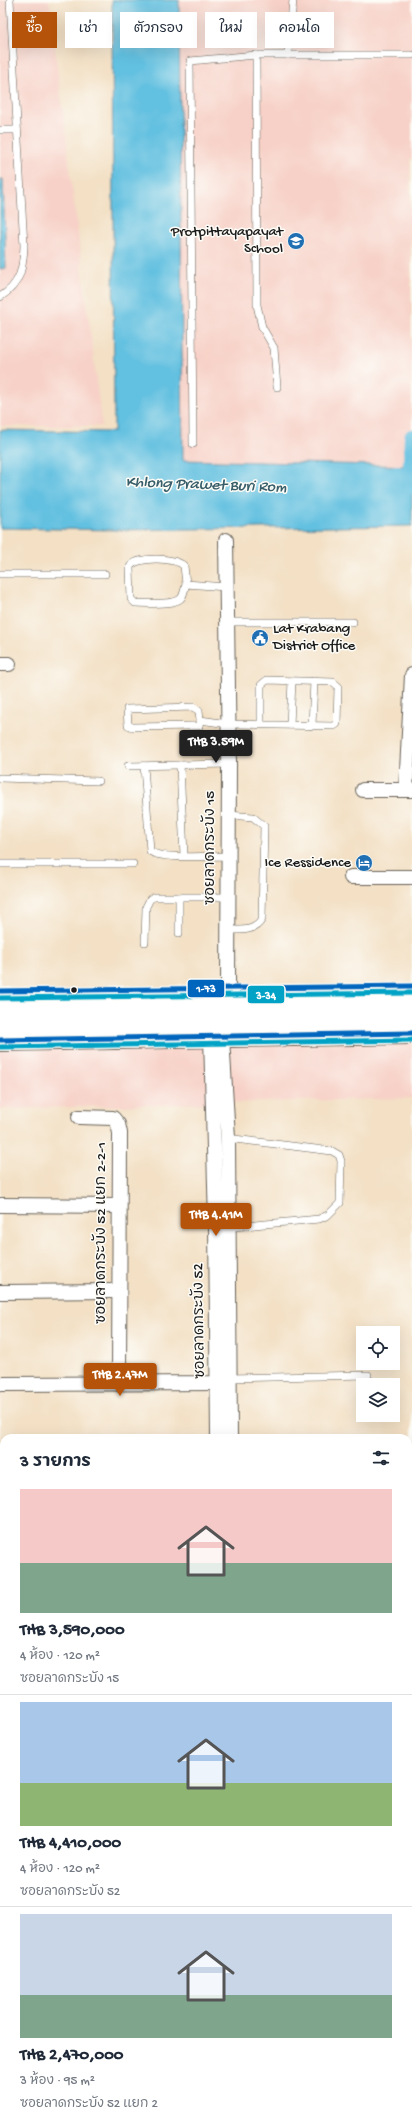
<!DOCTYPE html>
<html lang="th">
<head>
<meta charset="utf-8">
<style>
  :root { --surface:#fff; --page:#f2f2f3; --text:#1f2937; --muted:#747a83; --line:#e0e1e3; --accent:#b45309 }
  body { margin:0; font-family:"Gochi Hand","Playpen Sans Thai",sans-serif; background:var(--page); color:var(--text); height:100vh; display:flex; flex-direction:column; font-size:15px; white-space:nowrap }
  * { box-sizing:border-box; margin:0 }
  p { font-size:13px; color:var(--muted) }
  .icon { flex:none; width:22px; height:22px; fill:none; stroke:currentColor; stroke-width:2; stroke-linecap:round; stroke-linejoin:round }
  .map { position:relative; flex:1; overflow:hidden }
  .panel { position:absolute; left:0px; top:1434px; width:412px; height:692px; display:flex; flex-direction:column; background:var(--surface); border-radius:12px 12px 0 0; box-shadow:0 4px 16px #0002 }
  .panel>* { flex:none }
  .guide { position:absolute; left:12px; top:12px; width:388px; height:36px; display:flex; gap:8px }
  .fabs { position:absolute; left:356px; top:1326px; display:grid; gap:8px }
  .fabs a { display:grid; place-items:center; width:44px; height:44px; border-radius:0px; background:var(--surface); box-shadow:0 4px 16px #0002; font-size:20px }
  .price { position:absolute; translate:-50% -34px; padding:0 9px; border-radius:4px; background:var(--accent); color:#fff; font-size:13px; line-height:26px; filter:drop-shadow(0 1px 2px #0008) }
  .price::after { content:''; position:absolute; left:50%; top:24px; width:12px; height:9px; margin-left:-6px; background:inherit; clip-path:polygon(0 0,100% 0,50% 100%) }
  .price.on { background:#222; color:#fff }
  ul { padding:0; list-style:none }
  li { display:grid; align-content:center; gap:8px; height:212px; padding:0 20px }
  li+li { border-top:1px solid var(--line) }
  li span { display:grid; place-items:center; height:124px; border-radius:0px; color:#555 }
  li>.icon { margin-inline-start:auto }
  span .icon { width:72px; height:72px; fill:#fffc; stroke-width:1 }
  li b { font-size:17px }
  h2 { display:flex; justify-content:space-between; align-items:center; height:48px; padding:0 20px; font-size:17px }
  .pill { padding:0 14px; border-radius:0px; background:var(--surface); box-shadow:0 4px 16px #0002; font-size:14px; line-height:36px }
  .pill.on { background:var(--accent); color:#fff }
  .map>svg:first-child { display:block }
  .built { fill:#f7d1c7 }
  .water { fill:#62c0e0; stroke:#3f6e7e }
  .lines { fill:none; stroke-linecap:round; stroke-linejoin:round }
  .canal { stroke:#62c0e0; stroke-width:16 }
  .lane-casing { stroke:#676157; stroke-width:8 }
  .street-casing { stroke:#676157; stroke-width:16 }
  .primary-casing { stroke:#676157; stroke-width:24 }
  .lane { stroke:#fff; stroke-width:7 }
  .street { stroke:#fff; stroke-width:14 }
  .primary { stroke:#fff; stroke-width:22 }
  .bus-1-casing { stroke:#fdfcf7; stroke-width:8 }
  .bus-2-casing { stroke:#fdfcf7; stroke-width:8 }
  .bus-1 { stroke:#0065bd; stroke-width:5 }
  .bus-2 { stroke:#01a2c5; stroke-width:5 }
  .bus-dot { fill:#1c1c1c; stroke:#fdfcf7; stroke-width:1.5 }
  .labels { text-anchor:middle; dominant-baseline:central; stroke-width:3; stroke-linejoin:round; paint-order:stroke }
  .poi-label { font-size:15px; fill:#1c1c1c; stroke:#fdfcf7; text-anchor:end }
  .street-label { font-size:15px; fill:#1c1c1c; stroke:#fdfcf7 }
  .water-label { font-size:16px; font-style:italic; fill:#385e6a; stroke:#fdfcf7 }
  .line-badge { stroke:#fdfcf7; stroke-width:1.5 }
  .badge-label { font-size:11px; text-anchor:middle; font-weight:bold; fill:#fff }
</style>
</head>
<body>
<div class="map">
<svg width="412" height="2126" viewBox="0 0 412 2126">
  <rect width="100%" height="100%" fill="#fdfcf7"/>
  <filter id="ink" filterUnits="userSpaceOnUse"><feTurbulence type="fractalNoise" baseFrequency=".025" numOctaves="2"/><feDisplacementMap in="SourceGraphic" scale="8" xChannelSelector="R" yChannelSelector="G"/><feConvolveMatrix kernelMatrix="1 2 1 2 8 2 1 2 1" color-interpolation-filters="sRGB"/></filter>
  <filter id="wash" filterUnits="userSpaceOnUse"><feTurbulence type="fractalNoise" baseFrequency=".012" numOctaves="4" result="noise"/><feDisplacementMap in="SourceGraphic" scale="16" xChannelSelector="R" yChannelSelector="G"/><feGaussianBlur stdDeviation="0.9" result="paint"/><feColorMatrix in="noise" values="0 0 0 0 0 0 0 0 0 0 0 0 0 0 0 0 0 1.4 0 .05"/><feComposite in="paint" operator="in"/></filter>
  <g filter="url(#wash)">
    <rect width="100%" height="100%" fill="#f3e0c5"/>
    <g class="built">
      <polygon points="0,0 49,0 102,426 0,426"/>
      <polygon points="179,0 412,0 412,158 410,159 412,466 183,460"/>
      <polygon points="412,1042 412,1098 0,1109 0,1046"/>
    </g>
    <g class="water">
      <polygon points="112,0 179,0 183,460 412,466 412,526 115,530 0,528 0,430 114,432"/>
      <polygon points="0,179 3,179 6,268 0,269"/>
    </g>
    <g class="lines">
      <polyline class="canal" points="410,486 412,437"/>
    </g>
  </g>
  <g filter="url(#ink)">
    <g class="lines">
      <g class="lane-casing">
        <g id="lane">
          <polyline points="256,55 257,305 262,327 274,348 277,387"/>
          <polyline points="288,55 293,0"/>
          <polyline points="0,130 17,130"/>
          <path d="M0 297C21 284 23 268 24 246L10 0"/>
          <polyline points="193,444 190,61 256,55 412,55"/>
          <polyline points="0,574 105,574"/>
          <path d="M186 584C185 588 184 593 182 597 177 606 144 603 135 603L131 599 130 567C136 556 176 557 184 566L186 584 226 587"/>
          <polyline points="227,622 353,622"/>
          <polyline points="200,720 199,711 193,707 127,709 128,725 132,727 196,726 199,726 200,720 228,724 334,726 337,724 338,686 333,682 267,680 261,685 261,724"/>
          <polyline points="290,725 292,681"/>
          <polyline points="312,726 314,681"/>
          <polyline points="180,765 184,856"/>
          <polyline points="128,766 229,764"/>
          <path d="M144 766 150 851C159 860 213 856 228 856"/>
          <polyline points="0,778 98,781"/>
          <polyline points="0,864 133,864"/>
          <polyline points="179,897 179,933"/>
          <path d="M228 930C241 930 255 932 262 919L264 826 253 817 229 815"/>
          <polyline points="145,942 146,907 150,899 154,897 228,897"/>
          <polyline points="226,1225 234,1227 319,1219 328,1215 340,1203 341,1161 339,1155 332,1151 226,1138"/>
          <polyline points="231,1378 368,1375"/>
        </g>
      </g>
      <g class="street-casing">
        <g id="street">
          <polyline points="226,540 229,764 228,988"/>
          <polyline points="0,664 9,664"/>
          <polyline points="363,790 412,790"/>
          <polyline points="406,790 412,675"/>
          <polyline points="351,877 412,877"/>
          <polyline points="211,1036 216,1223 218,1438"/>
          <polyline points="222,1037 228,1138 230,1438"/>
          <polyline points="79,1117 113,1118 118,1124 120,1133 119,1384"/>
          <polyline points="0,1205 119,1206"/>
          <polyline points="0,1292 118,1291"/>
          <polyline points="0,1384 225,1383 227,1381"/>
          <polyline points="0,1486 4,1486"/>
          <polyline points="0,1549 4,1549"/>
          <polyline points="0,1656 4,1656"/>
          <polyline points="0,1777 4,1777"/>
          <polyline points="0,1903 4,1903"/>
          <polyline points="0,2027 4,2027"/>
          <polyline points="216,2122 216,2126"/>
          <polyline points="310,2122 310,2126"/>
        </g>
      </g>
      <g class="primary-casing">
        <g id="primary">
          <polyline points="0,1003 412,997"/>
          <polyline points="0,1021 412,1014"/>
          <polyline points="0,1040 412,1033"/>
        </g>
      </g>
      <use href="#lane" class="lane"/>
      <use href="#street" class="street"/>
      <use href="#primary" class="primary"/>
      <g class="bus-1-casing">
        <g id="bus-1">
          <polyline points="0,991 412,986"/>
          <polyline points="0,1040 412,1033"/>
        </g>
      </g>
      <g class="bus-2-casing">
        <g id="bus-2">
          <polyline points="0,998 412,993"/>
          <polyline points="0,1047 412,1040"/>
        </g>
      </g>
      <use href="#bus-1" class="bus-1"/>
      <use href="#bus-2" class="bus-2"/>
    </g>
  </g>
  <defs>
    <g id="school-disc" transform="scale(0.9)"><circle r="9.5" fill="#1f6fb2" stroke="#fdfcf7"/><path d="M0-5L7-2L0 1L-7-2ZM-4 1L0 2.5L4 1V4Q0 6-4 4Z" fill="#fff"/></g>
    <g id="civic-disc" transform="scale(0.9)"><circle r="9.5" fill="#1f6fb2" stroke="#fdfcf7"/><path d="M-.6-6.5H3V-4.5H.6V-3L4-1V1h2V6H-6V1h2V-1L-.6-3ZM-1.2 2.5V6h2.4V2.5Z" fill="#fff"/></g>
    <g id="hotel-disc" transform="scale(0.9)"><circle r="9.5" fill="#1f6fb2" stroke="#fdfcf7"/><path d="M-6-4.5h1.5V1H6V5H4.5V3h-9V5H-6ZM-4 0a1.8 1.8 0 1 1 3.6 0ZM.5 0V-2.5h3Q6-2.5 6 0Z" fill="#fff"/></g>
  </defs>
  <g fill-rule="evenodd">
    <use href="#school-disc" x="296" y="241"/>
    <use href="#civic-disc" x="260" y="638"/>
    <use href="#hotel-disc" x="364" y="863"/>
  </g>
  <circle class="bus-dot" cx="74" cy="990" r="3.5"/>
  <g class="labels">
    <g class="poi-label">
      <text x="283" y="232">Protpittayapayat<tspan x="283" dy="17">School</tspan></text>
      <text x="273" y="629" text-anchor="start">Lat Krabang<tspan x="273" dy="17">District Office</tspan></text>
      <text x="351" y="863">Ice Ressidence</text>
    </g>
    <g class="street-label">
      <text transform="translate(211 848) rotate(-90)">ซอยลาดกระบัง 15</text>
      <text transform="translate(102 1233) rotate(-90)">ซอยลาดกระบัง 52 แยก 2-2-1</text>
      <text transform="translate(200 1321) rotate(-91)">ซอยลาดกระบัง 52</text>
    </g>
    <g class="water-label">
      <text transform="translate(206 486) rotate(2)">Khlong Prawet Buri Rom</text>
    </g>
  </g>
  <g class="line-badge">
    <rect x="187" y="979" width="38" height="19" rx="4" fill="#0065bd"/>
    <rect x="247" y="985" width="38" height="19" rx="4" fill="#01a2c5"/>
  </g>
  <g class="badge-label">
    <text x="206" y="992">1-73</text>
    <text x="266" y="999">3-34</text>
  </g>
</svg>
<div class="fabs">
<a><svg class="icon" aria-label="locate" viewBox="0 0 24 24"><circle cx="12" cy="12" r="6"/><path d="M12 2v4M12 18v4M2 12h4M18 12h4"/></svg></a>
<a><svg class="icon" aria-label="layers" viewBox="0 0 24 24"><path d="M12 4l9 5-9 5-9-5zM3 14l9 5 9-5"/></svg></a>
</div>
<b class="price on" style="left:216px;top:764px">THB 3.59M</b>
<b class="price" style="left:216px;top:1237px">THB 4.41M</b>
<b class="price" style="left:120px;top:1397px">THB 2.47M</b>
<div class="guide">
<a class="pill on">ซื้อ</a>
<a class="pill">เช่า</a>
<a class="pill">ตัวกรอง</a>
<a class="pill">ใหม่</a>
<a class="pill">คอนโด</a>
</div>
<section class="panel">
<h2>3 รายการ<svg class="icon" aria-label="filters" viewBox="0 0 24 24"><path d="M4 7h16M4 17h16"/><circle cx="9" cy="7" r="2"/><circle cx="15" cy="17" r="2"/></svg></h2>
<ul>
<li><span style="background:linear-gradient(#f6c9c9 60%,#7fa58c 0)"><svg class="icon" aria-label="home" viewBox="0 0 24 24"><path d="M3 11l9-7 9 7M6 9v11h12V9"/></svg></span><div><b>THB 3,590,000</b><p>4 ห้อง · 120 m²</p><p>ซอยลาดกระบัง 15</p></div></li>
<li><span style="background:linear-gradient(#a9c7e8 65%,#8fb573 0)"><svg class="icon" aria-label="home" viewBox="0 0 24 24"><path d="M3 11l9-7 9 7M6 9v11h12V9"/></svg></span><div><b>THB 4,410,000</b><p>4 ห้อง · 120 m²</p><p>ซอยลาดกระบัง 52</p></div></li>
<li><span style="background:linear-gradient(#c9d6e8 65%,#7fa58c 0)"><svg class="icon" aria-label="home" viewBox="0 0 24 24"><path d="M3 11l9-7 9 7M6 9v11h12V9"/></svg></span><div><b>THB 2,470,000</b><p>3 ห้อง · 95 m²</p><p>ซอยลาดกระบัง 52 แยก 2</p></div></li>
</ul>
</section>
</div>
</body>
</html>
